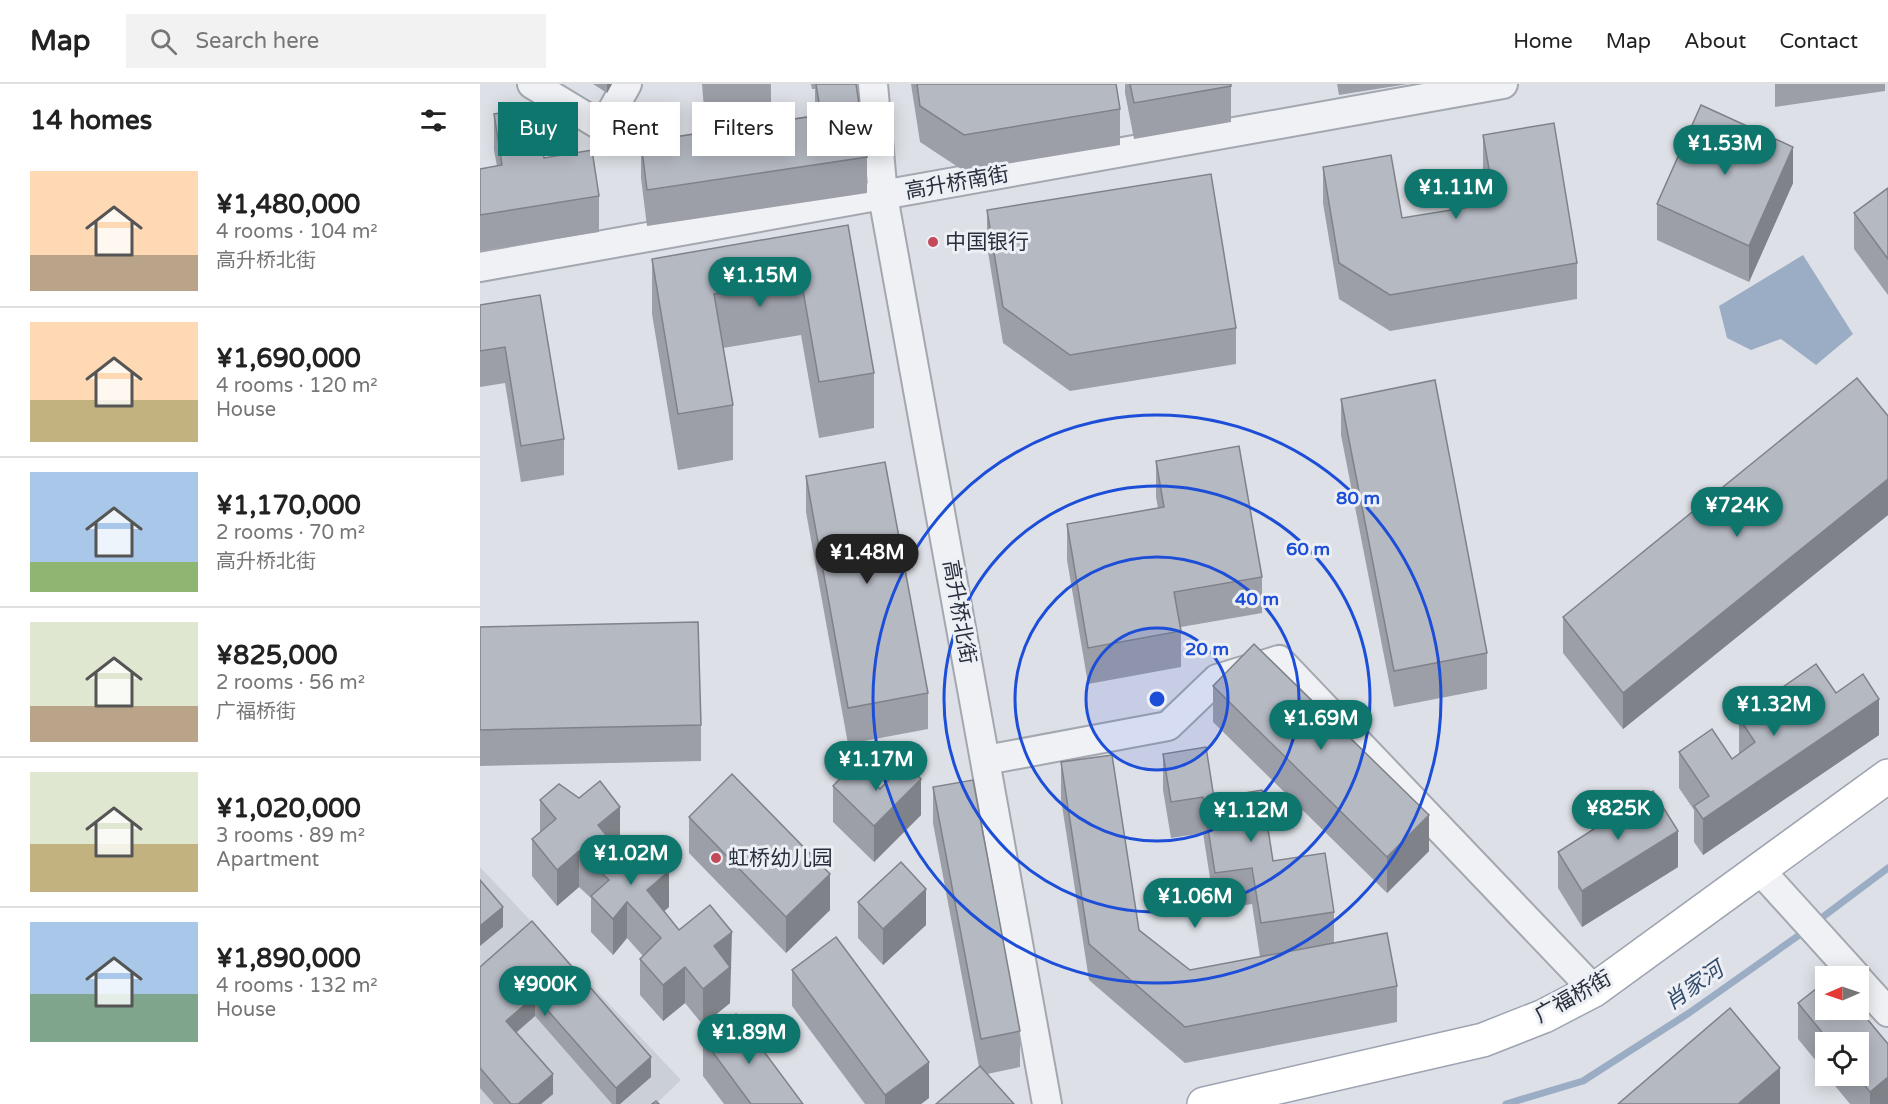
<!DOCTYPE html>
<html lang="en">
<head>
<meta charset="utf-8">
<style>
  :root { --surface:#fff; --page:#f2f2f2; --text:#222; --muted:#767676; --line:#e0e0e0; --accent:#0f766e }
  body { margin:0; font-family:"Varela Round","Noto Sans SC",sans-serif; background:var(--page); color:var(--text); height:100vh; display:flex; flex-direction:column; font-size:22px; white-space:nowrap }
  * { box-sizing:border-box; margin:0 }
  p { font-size:20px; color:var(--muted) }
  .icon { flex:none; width:33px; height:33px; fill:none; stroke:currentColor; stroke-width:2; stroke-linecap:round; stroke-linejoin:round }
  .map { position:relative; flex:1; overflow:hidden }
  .side { display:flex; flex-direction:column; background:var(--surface); width:480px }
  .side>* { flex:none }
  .hud { position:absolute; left:18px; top:18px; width:570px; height:54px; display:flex; gap:12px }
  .needle { width:39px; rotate:268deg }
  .buttons { position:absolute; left:1335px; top:882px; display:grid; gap:12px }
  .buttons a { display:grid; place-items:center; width:54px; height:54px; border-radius:0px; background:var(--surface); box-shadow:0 3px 15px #0003; font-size:30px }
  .price { position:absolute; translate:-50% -51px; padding:0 14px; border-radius:21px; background:var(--accent); color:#fff; font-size:20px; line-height:39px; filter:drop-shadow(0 2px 3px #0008) }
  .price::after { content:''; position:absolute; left:50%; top:36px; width:18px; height:14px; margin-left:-9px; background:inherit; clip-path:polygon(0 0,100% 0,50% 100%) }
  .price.selected { background:#222; color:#fff }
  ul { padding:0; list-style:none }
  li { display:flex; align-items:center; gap:18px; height:150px; padding:0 30px }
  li+li { border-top:2px solid var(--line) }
  li span { display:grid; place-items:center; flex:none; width:168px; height:120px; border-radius:0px; color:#555 }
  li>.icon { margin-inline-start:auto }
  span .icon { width:72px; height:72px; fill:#fffc; stroke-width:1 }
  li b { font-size:26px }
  h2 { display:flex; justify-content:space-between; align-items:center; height:72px; padding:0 30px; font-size:26px }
  .chip { padding:0 21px; border-radius:0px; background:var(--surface); box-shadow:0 3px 15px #0003; font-size:21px; line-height:54px }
  .chip.selected { background:var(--accent); color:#fff }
  header { display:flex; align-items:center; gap:36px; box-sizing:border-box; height:84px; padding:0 30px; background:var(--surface); border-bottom:2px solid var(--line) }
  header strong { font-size:28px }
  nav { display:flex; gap:33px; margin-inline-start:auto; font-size:21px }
  .search { width:420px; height:54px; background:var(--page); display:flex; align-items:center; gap:15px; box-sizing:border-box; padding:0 21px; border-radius:0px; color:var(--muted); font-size:22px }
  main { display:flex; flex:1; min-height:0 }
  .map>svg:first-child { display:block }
  .built { fill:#cbcfd7 }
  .water { fill:#9aadc4 }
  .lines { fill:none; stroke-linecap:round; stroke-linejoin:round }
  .stream { stroke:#9aadc4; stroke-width:7 }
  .minor-casing { stroke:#a3a7af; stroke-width:32 }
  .major-casing { stroke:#9da4b1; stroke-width:36 }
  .minor { stroke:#eff1f5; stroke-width:28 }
  .major { stroke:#fff; stroke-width:33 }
  .wall { fill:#9c9fa7 }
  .shaded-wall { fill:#7f8288 }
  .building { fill:#b5b9c2; stroke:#7f8288; stroke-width:1.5 }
  .ring { fill:none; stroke:#1d4ed8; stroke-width:3 }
  .poi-dot { fill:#c34a58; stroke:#eceff4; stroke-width:2 }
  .labels { text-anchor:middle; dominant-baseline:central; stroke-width:6; stroke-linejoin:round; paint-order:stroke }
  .street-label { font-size:21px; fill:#282e3b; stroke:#eceff4 }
  .poi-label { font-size:21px; fill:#282e3b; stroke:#eceff4; text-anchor:start }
  .water-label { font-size:22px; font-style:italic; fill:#354c6c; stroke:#eceff4 }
  .centre { fill:#1d4ed8; stroke:#eceff4; stroke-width:3 }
  .ring-label { font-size:18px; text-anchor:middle; font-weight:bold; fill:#1d4ed8; stroke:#eceff4; stroke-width:6; stroke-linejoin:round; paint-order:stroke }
</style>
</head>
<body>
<header>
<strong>Map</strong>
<div class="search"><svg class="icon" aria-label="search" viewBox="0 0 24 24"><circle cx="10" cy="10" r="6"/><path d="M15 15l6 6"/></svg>Search here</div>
<nav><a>Home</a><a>Map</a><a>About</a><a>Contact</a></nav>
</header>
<main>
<section class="side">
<h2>14 homes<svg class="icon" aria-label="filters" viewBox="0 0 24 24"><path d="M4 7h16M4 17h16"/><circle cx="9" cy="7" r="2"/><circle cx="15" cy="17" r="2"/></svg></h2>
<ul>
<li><span style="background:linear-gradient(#ffd9b3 70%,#b9a48a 0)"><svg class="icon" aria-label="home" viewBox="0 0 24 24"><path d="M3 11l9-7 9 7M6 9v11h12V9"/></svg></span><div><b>¥1,480,000</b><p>4 rooms · 104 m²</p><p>高升桥北街</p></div></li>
<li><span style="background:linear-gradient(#ffd9b3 65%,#c2b280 0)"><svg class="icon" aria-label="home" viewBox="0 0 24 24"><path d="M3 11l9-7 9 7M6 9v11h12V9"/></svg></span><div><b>¥1,690,000</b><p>4 rooms · 120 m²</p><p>House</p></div></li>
<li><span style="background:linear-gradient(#a9c7e8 75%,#8fb573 0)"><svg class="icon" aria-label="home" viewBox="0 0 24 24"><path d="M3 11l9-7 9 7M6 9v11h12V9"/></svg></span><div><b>¥1,170,000</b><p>2 rooms · 70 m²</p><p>高升桥北街</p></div></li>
<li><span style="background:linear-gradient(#dfe7d0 70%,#b9a48a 0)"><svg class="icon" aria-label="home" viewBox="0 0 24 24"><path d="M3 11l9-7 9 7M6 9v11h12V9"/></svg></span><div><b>¥825,000</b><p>2 rooms · 56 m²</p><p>广福桥街</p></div></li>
<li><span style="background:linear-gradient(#dfe7d0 60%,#c2b280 0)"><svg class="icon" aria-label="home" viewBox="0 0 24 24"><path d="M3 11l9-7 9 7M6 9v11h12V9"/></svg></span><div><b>¥1,020,000</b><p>3 rooms · 89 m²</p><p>Apartment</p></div></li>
<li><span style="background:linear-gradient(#a9c7e8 60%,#7fa58c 0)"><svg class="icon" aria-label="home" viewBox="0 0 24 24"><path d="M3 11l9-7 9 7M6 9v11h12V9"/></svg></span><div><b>¥1,890,000</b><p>4 rooms · 132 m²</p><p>House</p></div></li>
</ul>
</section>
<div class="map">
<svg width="1408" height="1020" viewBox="0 0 1408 1020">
  <rect width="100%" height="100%" fill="#dde0e6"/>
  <polygon class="built" points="0,783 201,996 176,1020 0,1020"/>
  <polygon class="water" points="1323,171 1373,250 1336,281 1301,255 1271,266 1247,254 1239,222"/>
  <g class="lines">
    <g class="stream">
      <polyline points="1336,838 1408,784"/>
      <polyline points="1026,1020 1103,997 1209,929 1325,847"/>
    </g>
    <g class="minor-casing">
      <g id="minor">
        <polyline points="52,0 123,43 147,0"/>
        <polyline points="393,0 403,112 567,1020"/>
        <polyline points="0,183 1023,0"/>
        <polyline points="506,676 688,642 737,595 799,576 1114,906"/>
        <polyline points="1279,785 1376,892"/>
        <polyline points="1378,895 1408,928"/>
      </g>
    </g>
    <g class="major-casing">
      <polyline id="major" points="724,1020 1003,956 1064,932 1114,906 1408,692"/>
    </g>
    <use href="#minor" class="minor"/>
    <use href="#major" class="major"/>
  </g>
  <g class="wall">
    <polygon points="113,0 132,0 127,9"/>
    <polygon points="222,0 291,0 291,19 224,25"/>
    <polygon points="331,0 376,0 387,73 387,109 167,142 161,94 161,58 335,31 335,5 332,5"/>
    <polygon points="431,0 636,0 640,25 640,61 484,87 440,58"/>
    <polygon points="645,0 751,0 751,38 654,55 645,9"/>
    <polygon points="857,0 928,0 859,11"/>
    <polygon points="1295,0 1405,0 1405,7 1295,23"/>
    <polygon points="14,30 64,74 119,112 119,148 0,167 0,85 17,82 14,66"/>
    <polygon points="1003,51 1097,179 1097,215 910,247 859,215 843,119 843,83 922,134 1009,120 1003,87"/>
    <polygon points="1313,99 1269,198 1177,156 1177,120"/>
    <polygon points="1408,104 1408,211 1374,165 1374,129"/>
    <polygon points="507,126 756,244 756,280 590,307 523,259 507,162"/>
    <polygon points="368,141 394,289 394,344 339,354 321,251 243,264 253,321 253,376 198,386 172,230 172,175"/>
    <polygon points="0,221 84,355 84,391 41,398 25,299 0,303"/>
    <polygon points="861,315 1007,569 1007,605 914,623 861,351"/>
    <polygon points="1408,332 1408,431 1143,645 1083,569 1083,533"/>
    <polygon points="676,377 782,493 782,529 701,543 701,583 608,600 587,476 587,440 678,424 676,413"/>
    <polygon points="326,392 448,609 448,645 368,660 326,428"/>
    <polygon points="0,543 221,641 221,677 0,682"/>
    <polygon points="733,602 949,767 907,809 733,638"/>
    <polygon points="1303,603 1356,609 1399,651 1223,771 1214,758 1214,726 1199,704 1199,668 1252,675 1259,670 1259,634 1303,638"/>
    <polygon points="683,670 734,714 793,777 854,828 854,859 917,902 917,938 705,979 609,896 581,715 581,678 659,846 710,886 780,873 772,820 735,826 723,749 691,754 683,706"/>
    <polygon points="353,702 400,705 441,731 394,778 353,738"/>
    <polygon points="453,703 540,947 540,983 507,990 499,983 453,739"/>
    <polygon points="60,716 140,759 135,763 155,787 189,823 184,827 199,846 252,884 250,885 250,919 223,941 205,919 183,937 160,911 160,875 163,872 147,854 133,871 111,848 111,814 99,803 77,822 52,792 52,755 60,748"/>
    <polygon points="209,733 350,826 306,869 209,769"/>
    <polygon points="1078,768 1198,783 1102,843 1078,804"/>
    <polygon points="378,818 446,841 403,881 378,854"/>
    <polygon points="52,837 171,993 140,1020 132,1020 55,932 36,949 73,1010 61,1020 14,1020 0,1004 0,883"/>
    <polygon points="312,886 449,1014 441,1020 385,1020 312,922"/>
    <polygon points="1346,897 1346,926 1378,926 1378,924 1408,960 1408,1020 1370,1020 1347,992 1378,992 1378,958 1346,958 1346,989 1318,955 1318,919"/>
    <polygon points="223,955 323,1020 244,1020 223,992"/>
  </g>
  <g class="shaded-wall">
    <polygon points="127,0 132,0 127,9"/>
    <polygon points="1313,63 1313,99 1269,198 1269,162"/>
    <polygon points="1408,395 1408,431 1143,645 1143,609"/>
    <polygon points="1399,615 1399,651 1223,771 1223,735"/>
    <polygon points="441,695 441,731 394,778 394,742"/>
    <polygon points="140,723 140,759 118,777 118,741"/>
    <polygon points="949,731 949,767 907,809 907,773"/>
    <polygon points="1198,747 1198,783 1102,843 1102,807"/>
    <polygon points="99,767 99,803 77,822 77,786"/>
    <polygon points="189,787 189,823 168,841 167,806"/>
    <polygon points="350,790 350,826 306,869 306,833"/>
    <polygon points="446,805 446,841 403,881 403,845"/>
    <polygon points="147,818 147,854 133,871 133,835"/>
    <polygon points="23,823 23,843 0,862 0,842"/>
    <polygon points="252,848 250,919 223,941 223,905 234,862"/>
    <polygon points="205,883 205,919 183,937 183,901"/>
    <polygon points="55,912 55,932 26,957 26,937"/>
    <polygon points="171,973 171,993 140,1020 136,1020 136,1004"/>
    <polygon points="449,978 449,1014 441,1020 405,1020 405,1011"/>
    <polygon points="1300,984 1300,1020 1258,1020"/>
    <polygon points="73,990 73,1010 61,1020 38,1020"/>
    <polygon points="1408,993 1408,1020 1390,1020 1390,1008"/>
  </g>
  <g class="building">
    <polygon points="336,0 376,0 387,73 167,106 161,58 341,31"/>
    <polygon points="437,0 636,0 640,25 484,51 440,22"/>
    <polygon points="650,0 751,0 751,2 654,19"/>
    <polygon points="1221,21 1313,63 1269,162 1177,120"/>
    <polygon points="56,24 64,74 112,66 119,112 0,131 0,85 22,81 14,30"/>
    <polygon points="1074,39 1097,179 910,211 859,179 843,83 911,71 922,134 1015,119 1003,51"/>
    <polygon points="731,90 756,244 590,271 523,223 507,126"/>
    <polygon points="1408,104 1408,175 1374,129"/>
    <polygon points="368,141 394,289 339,298 321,195 234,210 253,321 198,330 172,175"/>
    <polygon points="60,211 84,355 41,362 25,263 0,267 0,221"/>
    <polygon points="1377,294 1408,332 1408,395 1143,609 1083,533"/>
    <polygon points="955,296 1007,569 914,587 861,315"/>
    <polygon points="759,362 782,493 694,508 701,547 608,564 587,440 684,423 676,377"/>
    <polygon points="405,378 448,609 368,624 326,392"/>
    <polygon points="218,538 221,641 0,646 0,543"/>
    <polygon points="774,560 949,731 907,773 733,602"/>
    <polygon points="1336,580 1356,609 1383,590 1399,615 1223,735 1214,722 1229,712 1199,668 1232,645 1252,675 1275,658 1259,634 1287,614 1303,638 1320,627 1303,603"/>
    <polygon points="726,663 734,714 782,706 793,777 845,769 854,828 781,839 772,784 735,789 723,713 691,718 683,670"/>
    <polygon points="632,671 659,846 710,886 907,849 917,902 705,943 609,860 581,678"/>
    <polygon points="425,679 441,695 394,742 353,702 374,680 400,705"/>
    <polygon points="252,690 350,790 306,833 209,733"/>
    <polygon points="493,696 540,947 501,955 453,703"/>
    <polygon points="120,697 140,723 118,741 155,787 175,770 189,787 167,806 199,846 230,821 252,848 234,862 250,883 223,905 205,883 183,901 160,875 181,854 147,818 133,835 111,812 129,796 99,767 77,786 52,755 76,735 60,716 79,700 99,714"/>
    <polygon points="1173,707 1198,747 1102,807 1078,768"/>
    <polygon points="421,778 446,805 403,845 378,818"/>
    <polygon points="0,796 23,823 0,842"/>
    <polygon points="52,837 171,973 136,1004 55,912 26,937 73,990 38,1020 31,1020 0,984 0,883"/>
    <polygon points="356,853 449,978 405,1011 312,886"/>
    <polygon points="1346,897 1346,926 1378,926 1378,924 1408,960 1408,993 1390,1008 1377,992 1378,992 1378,958 1350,958 1318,919"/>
    <polygon points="1250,924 1300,984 1258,1020 1138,1020"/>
    <polygon points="256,930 323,1020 271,1020 223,955"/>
    <polygon points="500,982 534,1020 456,1020"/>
    <polygon points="176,1017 179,1020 172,1020"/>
  </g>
  <circle cx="677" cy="615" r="71" fill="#1d4ed8" fill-opacity=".12"/>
  <g class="ring">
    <circle cx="677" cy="615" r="71"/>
    <circle cx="677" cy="615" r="142"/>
    <circle cx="677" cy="615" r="213"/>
    <circle cx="677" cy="615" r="284"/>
  </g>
  <g class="poi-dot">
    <circle cx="453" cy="158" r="6"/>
    <circle cx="236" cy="774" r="6"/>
  </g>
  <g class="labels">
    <g class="street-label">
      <text transform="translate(477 99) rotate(-10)">高升桥南街</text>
      <text transform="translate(479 528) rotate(80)">高升桥北街</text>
      <text transform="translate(1093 913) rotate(-29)">广福桥街</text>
    </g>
    <g class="poi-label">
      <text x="465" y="158">中国银行</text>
      <text x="248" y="774">虹桥幼儿园</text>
    </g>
    <g class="water-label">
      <text transform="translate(1214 902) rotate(-35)">肖家河</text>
    </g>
  </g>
  <circle cx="677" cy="615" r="9" class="centre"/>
  <g class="ring-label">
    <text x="878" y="420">80 m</text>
    <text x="828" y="471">60 m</text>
    <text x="777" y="521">40 m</text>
    <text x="727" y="571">20 m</text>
  </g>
</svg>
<div class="buttons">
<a><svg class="needle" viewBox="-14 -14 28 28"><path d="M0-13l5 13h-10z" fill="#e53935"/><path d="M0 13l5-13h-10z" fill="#767676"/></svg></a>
<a><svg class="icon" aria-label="locate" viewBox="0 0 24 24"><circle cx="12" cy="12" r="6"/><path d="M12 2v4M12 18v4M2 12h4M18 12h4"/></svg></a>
</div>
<b class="price" style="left:1245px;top:92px">¥1.53M</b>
<b class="price" style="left:976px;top:136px">¥1.11M</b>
<b class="price" style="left:280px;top:224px">¥1.15M</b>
<b class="price" style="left:1257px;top:454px">¥724K</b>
<b class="price selected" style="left:387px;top:501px">¥1.48M</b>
<b class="price" style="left:1294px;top:653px">¥1.32M</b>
<b class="price" style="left:841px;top:667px">¥1.69M</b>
<b class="price" style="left:396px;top:708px">¥1.17M</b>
<b class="price" style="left:1138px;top:757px">¥825K</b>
<b class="price" style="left:771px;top:759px">¥1.12M</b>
<b class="price" style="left:151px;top:802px">¥1.02M</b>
<b class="price" style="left:715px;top:845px">¥1.06M</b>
<b class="price" style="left:65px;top:933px">¥900K</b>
<b class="price" style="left:269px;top:981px">¥1.89M</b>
<div class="hud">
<a class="chip selected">Buy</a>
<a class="chip">Rent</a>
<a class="chip">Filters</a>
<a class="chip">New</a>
</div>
</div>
</main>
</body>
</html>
